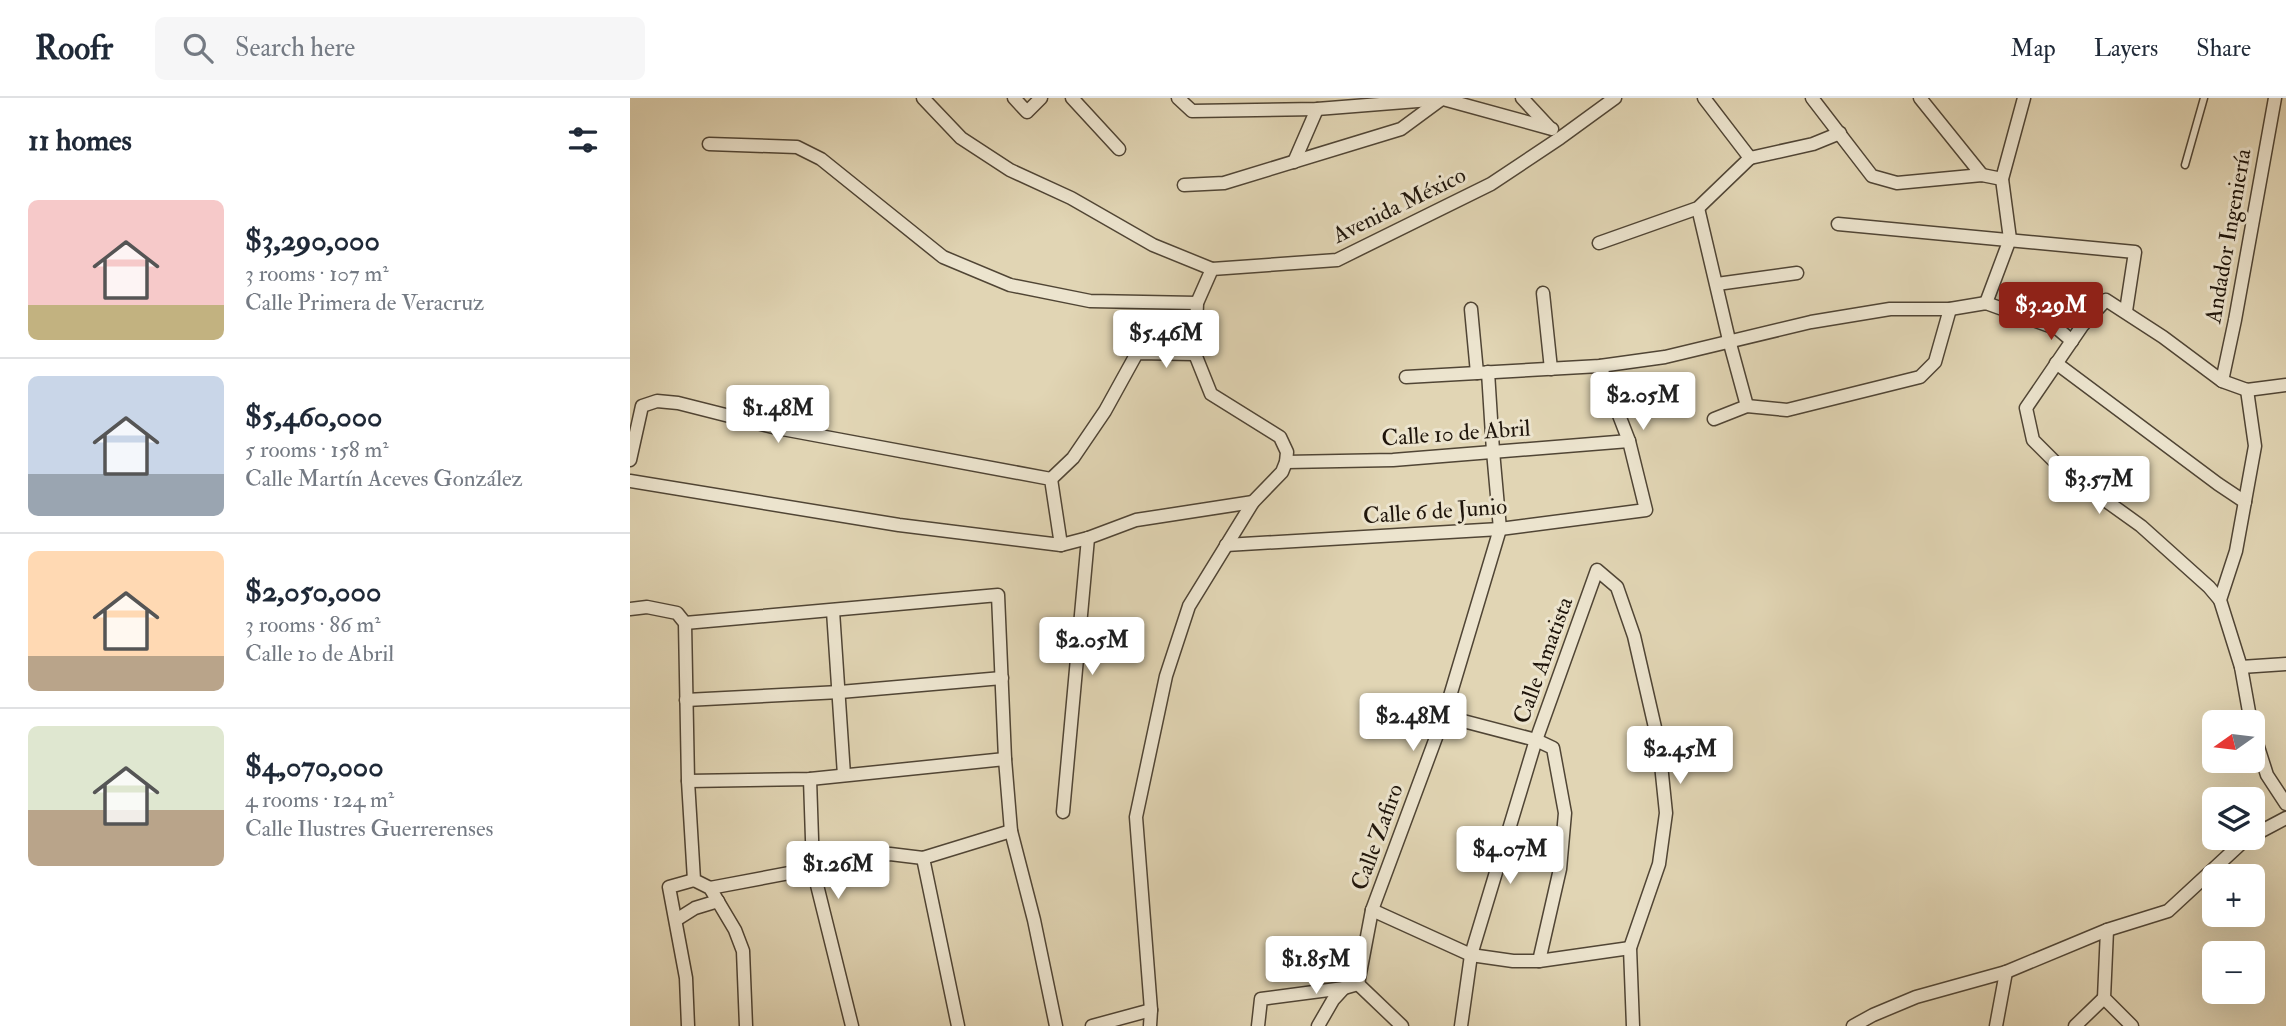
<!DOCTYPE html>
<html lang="en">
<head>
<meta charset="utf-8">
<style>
  :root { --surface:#fff; --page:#f6f6f7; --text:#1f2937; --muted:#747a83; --line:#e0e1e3; --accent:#8f2418 }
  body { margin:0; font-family:"IM FELL Double Pica",serif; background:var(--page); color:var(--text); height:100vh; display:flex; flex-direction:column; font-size:26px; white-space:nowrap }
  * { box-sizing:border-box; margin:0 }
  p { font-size:23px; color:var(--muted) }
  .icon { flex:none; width:38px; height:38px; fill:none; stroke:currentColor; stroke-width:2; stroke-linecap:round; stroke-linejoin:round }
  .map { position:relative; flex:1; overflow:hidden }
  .drawer { display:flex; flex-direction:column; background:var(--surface); width:630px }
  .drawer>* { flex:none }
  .needle { width:46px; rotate:256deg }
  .fabs { position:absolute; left:1572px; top:612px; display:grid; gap:14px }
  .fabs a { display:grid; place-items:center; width:63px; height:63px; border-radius:10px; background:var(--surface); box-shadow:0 7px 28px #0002; font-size:35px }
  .price { position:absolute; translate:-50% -60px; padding:0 16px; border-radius:7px; background:#fff; color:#222; font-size:23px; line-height:46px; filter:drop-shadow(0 2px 4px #0008) }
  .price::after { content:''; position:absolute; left:50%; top:42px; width:21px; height:16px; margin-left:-10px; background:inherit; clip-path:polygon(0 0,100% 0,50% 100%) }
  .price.selected { background:var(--accent); color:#fff }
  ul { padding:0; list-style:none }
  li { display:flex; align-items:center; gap:21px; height:175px; padding:0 28px }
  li+li { border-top:2px solid var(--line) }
  li span { display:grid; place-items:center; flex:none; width:196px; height:140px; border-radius:10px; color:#555 }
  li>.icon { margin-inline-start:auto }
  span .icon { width:84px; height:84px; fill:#fffc; stroke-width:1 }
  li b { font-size:30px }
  h2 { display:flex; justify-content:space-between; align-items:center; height:84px; padding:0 28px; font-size:30px }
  header { display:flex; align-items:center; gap:42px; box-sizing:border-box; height:98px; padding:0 35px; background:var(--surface); border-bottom:2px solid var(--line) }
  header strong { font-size:33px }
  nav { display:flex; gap:38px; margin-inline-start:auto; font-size:24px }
  .search { width:490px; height:63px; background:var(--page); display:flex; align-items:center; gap:18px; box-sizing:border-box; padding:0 24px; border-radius:10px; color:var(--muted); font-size:26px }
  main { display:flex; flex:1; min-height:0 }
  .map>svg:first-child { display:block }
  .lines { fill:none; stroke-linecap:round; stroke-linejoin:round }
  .service-casing { stroke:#504535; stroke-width:9 }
  .minor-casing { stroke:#504535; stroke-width:15 }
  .service { stroke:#ece4ce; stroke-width:6 }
  .minor { stroke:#ece4ce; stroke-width:12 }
  .labels { text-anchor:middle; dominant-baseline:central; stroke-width:6; stroke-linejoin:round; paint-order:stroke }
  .street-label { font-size:23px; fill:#1f150b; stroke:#ece4ce }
</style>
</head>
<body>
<header>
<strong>Roofr</strong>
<div class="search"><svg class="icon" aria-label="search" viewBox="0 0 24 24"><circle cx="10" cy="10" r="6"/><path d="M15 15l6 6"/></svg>Search here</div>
<nav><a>Map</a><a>Layers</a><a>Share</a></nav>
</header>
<main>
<section class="drawer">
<h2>11 homes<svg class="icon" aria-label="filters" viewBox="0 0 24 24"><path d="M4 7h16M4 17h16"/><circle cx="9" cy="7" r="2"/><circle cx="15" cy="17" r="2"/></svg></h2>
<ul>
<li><span style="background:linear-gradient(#f6c9c9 75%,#c2b280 0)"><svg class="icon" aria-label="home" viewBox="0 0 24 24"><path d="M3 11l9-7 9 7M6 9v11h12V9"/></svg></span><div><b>$3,290,000</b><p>3 rooms · 107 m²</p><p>Calle Primera de Veracruz</p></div></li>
<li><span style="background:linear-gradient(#c9d6e8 70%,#9aa5b1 0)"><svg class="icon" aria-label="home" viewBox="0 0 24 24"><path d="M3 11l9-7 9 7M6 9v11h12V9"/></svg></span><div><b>$5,460,000</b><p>5 rooms · 158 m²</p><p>Calle Martín Aceves González</p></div></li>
<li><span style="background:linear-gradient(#ffd9b3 75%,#b9a48a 0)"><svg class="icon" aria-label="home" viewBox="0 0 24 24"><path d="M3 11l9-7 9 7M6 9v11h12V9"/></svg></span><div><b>$2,050,000</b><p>3 rooms · 86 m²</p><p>Calle 10 de Abril</p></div></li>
<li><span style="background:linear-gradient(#dfe7d0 60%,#b9a48a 0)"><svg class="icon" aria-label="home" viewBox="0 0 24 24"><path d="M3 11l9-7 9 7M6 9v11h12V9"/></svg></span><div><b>$4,070,000</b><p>4 rooms · 124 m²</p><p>Calle Ilustres Guerrerenses</p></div></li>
</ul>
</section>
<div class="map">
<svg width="1656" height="928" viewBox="0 0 1656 928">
  <rect width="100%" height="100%" fill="#e1d5b4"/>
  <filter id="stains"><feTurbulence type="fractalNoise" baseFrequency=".00286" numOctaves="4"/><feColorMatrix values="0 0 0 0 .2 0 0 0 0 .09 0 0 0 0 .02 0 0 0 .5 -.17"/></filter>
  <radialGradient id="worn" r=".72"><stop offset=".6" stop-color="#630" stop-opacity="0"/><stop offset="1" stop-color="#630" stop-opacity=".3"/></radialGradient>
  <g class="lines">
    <g class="service-casing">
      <polyline id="service" points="1555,67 1574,0"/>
    </g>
    <g class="minor-casing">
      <g id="minor">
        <polyline points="293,0 331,40 380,72 441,100 523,147 582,171"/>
        <polyline points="384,0 397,14 411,0"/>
        <polyline points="442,0 489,51"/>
        <polyline points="548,0 562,13 687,11 813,1 922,31"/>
        <polyline points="892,0 920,30"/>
        <polyline points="1074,0 1120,60"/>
        <polyline points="1182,0 1242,78 1267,85 1352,77 1372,81"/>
        <polyline points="1290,0 1352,77"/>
        <polyline points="79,46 167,49 191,61 313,159 380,187 460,203 567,205"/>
        <polyline points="1120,60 1183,46 1210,35"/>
        <polyline points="664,64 687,11"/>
        <polyline points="554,87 594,85 771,31 809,3"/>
        <polyline points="1068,110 1099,242 1117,308"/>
        <polyline points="1208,126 1505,154 1496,213"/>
        <polyline points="969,145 1068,110 1120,60"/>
        <polyline points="1087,186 1167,175"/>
        <polyline points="913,195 921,271"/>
        <polyline points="1356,205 1380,141 1372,81 1394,0"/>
        <polyline points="841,211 847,275"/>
        <polyline points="1426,265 1588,386 1615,404"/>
        <polyline points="776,279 970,268 1035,259 1181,224 1260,211 1320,211 1356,205 1428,231 1442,243"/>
        <polyline points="1592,283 1605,222 1645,0"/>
        <polyline points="1617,292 1625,348 1606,453 1590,502 1611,569 1621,625"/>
        <polyline points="1084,321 1117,308 1157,312 1290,279 1305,264 1320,211"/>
        <polyline points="0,362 12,308 27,303 48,305 147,330 421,381 431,447"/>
        <polyline points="656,364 763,362 999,343"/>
        <polyline points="421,381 443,360 475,313 507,255 565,256"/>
        <polyline points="0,383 269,427 431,447 458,440 506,422 623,404"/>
        <polyline points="596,447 870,431 1016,412 999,343 970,268"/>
        <polyline points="1590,502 1579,489 1511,428 1433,372 1403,342 1396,310 1452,228 1476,202 1533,239 1592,283 1617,292 1656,287"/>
        <polyline points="0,511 17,509 47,515 55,525 58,683 64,782 80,790 105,832 113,853 116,928"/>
        <polyline points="203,513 214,677"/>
        <polyline points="55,525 368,497 375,661 381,733 404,822 426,928"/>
        <polyline points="1611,569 1656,566"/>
        <polyline points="56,602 210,594 372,580"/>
        <polyline points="814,618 906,642 923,650 935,715 930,771 909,863"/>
        <polyline points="1622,630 1637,677 1656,706"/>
        <polyline points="180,681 183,771 222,928"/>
        <polyline points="58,683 180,681 375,661"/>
        <polyline points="433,714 458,440"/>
        <polyline points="1622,738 1656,720"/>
        <polyline points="293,760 328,928"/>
        <polyline points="80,790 260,756 293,760 381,733"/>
        <polyline points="742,812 841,857 883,863 909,863 1000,850"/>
        <polyline points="46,822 65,810 88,803"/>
        <polyline points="1477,832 1474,900 1502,928"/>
        <polyline points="728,886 742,812 814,618 870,431 863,353 858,274"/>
        <polyline points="728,886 772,928"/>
        <polyline points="58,928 56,880 39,789 64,782"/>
        <polyline points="462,928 521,912"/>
        <polyline points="520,928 521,912 506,719 536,578 559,508 623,404 652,374 656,364 657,354 650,339 581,296 565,256 567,205 582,171 707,162 861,86 930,40 985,0"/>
        <polyline points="628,928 631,901 714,890 728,886"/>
        <polyline points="688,928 703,902 714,890"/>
        <polyline points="831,928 841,857 905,645 967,472 987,489 1004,538 1029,647 1036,715 1029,766 1000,850 1003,928"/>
        <polyline points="1223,928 1243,917 1286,899 1376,874 1477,832 1538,813 1617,740"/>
        <polyline points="1366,928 1376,874"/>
        <polyline points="1445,928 1474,900"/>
      </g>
    </g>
    <use href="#service" class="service"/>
    <use href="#minor" class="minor"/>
  </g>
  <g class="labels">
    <g class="street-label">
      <text transform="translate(769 107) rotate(-26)">Avenida México</text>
      <text transform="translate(1598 138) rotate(-80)">Andador Ingeniería</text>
      <text transform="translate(826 335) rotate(-4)">Calle 10 de Abril</text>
      <text transform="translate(805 413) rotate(-4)">Calle 6 de Junio</text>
      <text transform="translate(913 562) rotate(-70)">Calle Amatista</text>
      <text transform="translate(747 739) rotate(-70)">Calle Zafiro</text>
    </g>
  </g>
  <rect width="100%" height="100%" filter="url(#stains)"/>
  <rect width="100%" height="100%" fill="url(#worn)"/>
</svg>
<div class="fabs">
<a><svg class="needle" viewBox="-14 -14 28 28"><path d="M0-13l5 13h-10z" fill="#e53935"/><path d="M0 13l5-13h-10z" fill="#747a83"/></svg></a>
<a><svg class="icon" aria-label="layers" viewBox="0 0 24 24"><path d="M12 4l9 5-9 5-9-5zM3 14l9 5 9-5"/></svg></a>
<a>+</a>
<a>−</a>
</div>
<b class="price selected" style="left:1421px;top:244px">$3.29M</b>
<b class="price" style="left:536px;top:272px">$5.46M</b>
<b class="price" style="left:1013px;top:334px">$2.05M</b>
<b class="price" style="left:148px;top:347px">$1.48M</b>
<b class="price" style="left:1469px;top:418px">$3.57M</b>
<b class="price" style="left:462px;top:579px">$2.05M</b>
<b class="price" style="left:783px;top:655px">$2.48M</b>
<b class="price" style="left:1050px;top:688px">$2.45M</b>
<b class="price" style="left:880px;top:788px">$4.07M</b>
<b class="price" style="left:208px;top:803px">$1.26M</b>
<b class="price" style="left:686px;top:898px">$1.85M</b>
</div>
</main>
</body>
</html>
